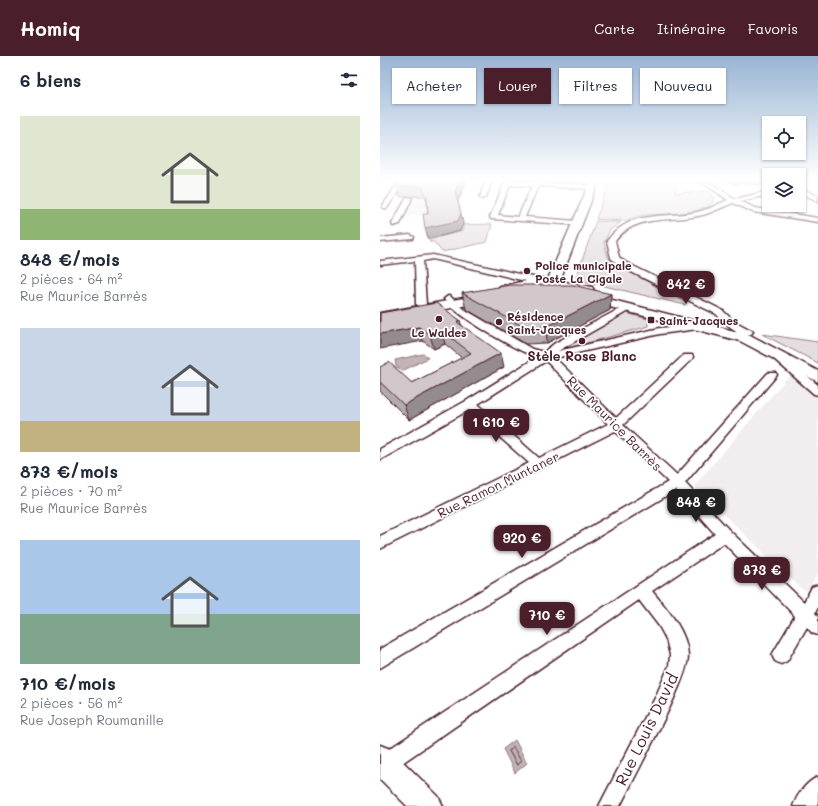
<!DOCTYPE html>
<html lang="fr">
<head>
<meta charset="utf-8">
<style>
  :root { --surface:#fff; --page:#f2f2f3; --text:#1f2937; --muted:#747a83; --accent:#4a1f2b }
  body { margin:0; font-family:Mali,sans-serif; background:var(--page); color:var(--text); height:100vh; display:flex; flex-direction:column; font-size:15px; white-space:nowrap }
  * { box-sizing:border-box; margin:0 }
  p { font-size:13px; color:var(--muted) }
  .icon { flex:none; width:22px; height:22px; fill:none; stroke:currentColor; stroke-width:2; stroke-linecap:round; stroke-linejoin:round }
  .map { position:relative; flex:1; overflow:hidden }
  .details { display:flex; flex-direction:column; background:var(--surface); width:380px }
  .details>* { flex:none }
  .top-card { position:absolute; left:12px; top:12px; width:366px; height:36px; display:flex; gap:8px }
  .buttons { position:absolute; left:382px; top:60px; display:grid; gap:8px }
  .buttons a { display:grid; place-items:center; width:44px; height:44px; border-radius:0px; background:var(--surface); box-shadow:0 1px 3px #0004; font-size:20px }
  .price { position:absolute; translate:-50% -34px; padding:0 9px; border-radius:8px; background:var(--accent); color:#fff; font-size:13px; line-height:26px; filter:drop-shadow(0 1px 2px #0008) }
  .price::after { content:''; position:absolute; left:50%; top:24px; width:12px; height:9px; margin-left:-6px; background:inherit; clip-path:polygon(0 0,100% 0,50% 100%) }
  .price.current { background:#222; color:#fff }
  ul { padding:0; list-style:none }
  li { display:grid; align-content:center; gap:8px; height:212px; padding:0 20px }
  li span { display:grid; place-items:center; height:124px; border-radius:0px; color:#555 }
  li>.icon { margin-inline-start:auto }
  span .icon { width:72px; height:72px; fill:#fffc; stroke-width:1 }
  li b { font-size:17px }
  h2 { display:flex; justify-content:space-between; align-items:center; height:48px; padding:0 20px; font-size:17px }
  .pill { padding:0 14px; border-radius:0px; background:var(--surface); box-shadow:0 1px 3px #0004; font-size:14px; line-height:36px }
  .pill.current { background:var(--accent); color:#fff }
  header { display:flex; align-items:center; gap:24px; box-sizing:border-box; height:56px; padding:0 20px; background:var(--accent); color:#fff }
  header strong { font-size:19px }
  nav { display:flex; gap:22px; margin-inline-start:auto; font-size:14px }
  main { display:flex; flex:1; min-height:0 }
  .map>svg:first-child { display:block }
  .built { fill:#f2eeef }
  .green { fill:#e5dee0; stroke:#987e86 }
  .water { fill:#c1b3b6; stroke:#91787e }
  .lines { fill:none; stroke-linecap:round; stroke-linejoin:round }
  .shore { stroke:#7a5a63; stroke-width:1.5 }
  .street-casing { stroke:#4a1f2b; stroke-width:3 }
  .secondary-casing { stroke:#4a1f2b; stroke-width:3 }
  .street { fill:#fff; fill-rule:evenodd }
  .secondary { fill:#fff; fill-rule:evenodd }
  .wall { fill:#b5abaf; stroke:#4a1f2b }
  .shaded-wall { fill:#938b8e; stroke:#4a1f2b }
  .building { fill:#d2c7cb; stroke:#4a1f2b }
  .poi-dot { fill:#4a1f2b; stroke:#fff; stroke-width:1.5 }
  .labels { text-anchor:middle; dominant-baseline:central; stroke-width:3.5; stroke-linejoin:round; paint-order:stroke }
  .far-poi-label { font-size:11px; font-weight:bold; fill:#4a1f2b; stroke:#fff; text-anchor:start }
  .poi-label { font-size:13px; font-weight:bold; fill:#4a1f2b; stroke:#fff }
  .street-label { font-size:13px; fill:#4a1f2b; stroke:#fff }
  .near-street-label { font-size:16px; fill:#4a1f2b; stroke:#fff }
</style>
</head>
<body>
<header>
<strong>Homiq</strong>
<nav><a>Carte</a><a>Itinéraire</a><a>Favoris</a></nav>
</header>
<main>
<section class="details">
<h2>6 biens<svg class="icon" aria-label="filters" viewBox="0 0 24 24"><path d="M4 7h16M4 17h16"/><circle cx="9" cy="7" r="2"/><circle cx="15" cy="17" r="2"/></svg></h2>
<ul>
<li><span style="background:linear-gradient(#dfe7d0 75%,#8fb573 0)"><svg class="icon" aria-label="home" viewBox="0 0 24 24"><path d="M3 11l9-7 9 7M6 9v11h12V9"/></svg></span><div><b>848 €/mois</b><p>2 pièces · 64 m²</p><p>Rue Maurice Barrès</p></div></li>
<li><span style="background:linear-gradient(#c9d6e8 75%,#c2b280 0)"><svg class="icon" aria-label="home" viewBox="0 0 24 24"><path d="M3 11l9-7 9 7M6 9v11h12V9"/></svg></span><div><b>873 €/mois</b><p>2 pièces · 70 m²</p><p>Rue Maurice Barrès</p></div></li>
<li><span style="background:linear-gradient(#a9c7e8 60%,#7fa58c 0)"><svg class="icon" aria-label="home" viewBox="0 0 24 24"><path d="M3 11l9-7 9 7M6 9v11h12V9"/></svg></span><div><b>710 €/mois</b><p>2 pièces · 56 m²</p><p>Rue Joseph Roumanille</p></div></li>
</ul>
</section>
<div class="map">
<svg width="438" height="750" viewBox="0 0 438 750">
  <rect width="100%" height="100%" fill="#fff"/>
  <filter id="ink" filterUnits="userSpaceOnUse"><feTurbulence type="fractalNoise" baseFrequency=".025" numOctaves="2"/><feDisplacementMap in="SourceGraphic" scale="8" xChannelSelector="R" yChannelSelector="G"/><feConvolveMatrix kernelMatrix="1 2 1 2 8 2 1 2 1" color-interpolation-filters="sRGB"/></filter>
  <g filter="url(#ink)">
    <g class="built">
      <polygon points="73,142 49,149 42,159 31,159 30,161 21,162 31,143"/>
      <polygon points="413,320 438,342 438,517 427,535 423,534 316,432 316,428 406,323"/>
    </g>
    <g class="green">
      <polygon points="230,124 297,124 295,137 329,135 334,141 332,147 328,150 311,157 264,159 244,165 216,163"/>
      <polygon points="216,165 241,166 230,174 224,186 228,201 233,207 307,247 305,249 199,224 196,221"/>
      <polygon points="112,168 107,186 62,196 54,186 49,186 52,183 83,175 83,169"/>
      <polygon points="246,257 268,263 268,270 262,272 188,292 186,290"/>
      <polygon points="382,278 438,286 438,307"/>
    </g>
    <g class="water">
      <polygon points="43,298 48,302 22,315 16,310 15,304"/>
      <polygon points="135,684 147,707 135,717 123,693"/>
    </g>
    <g class="lines">
      <polygon class="shore" points="133,691 141,705 137,709 129,695"/>
      <g class="street-casing">
        <g id="street">
          <polygon points="20,124 26,124 7,152 3,152 2,151"/>
          <polygon points="106,124 112,124 106,141 103,143 100,141"/>
          <path d="M126 124 154 126 155 124H161L160 127 212 129 215 131 212 133 158 130 145 161 197 165 201 167 200 169 111 163 110 161ZM130 129 152 130 138 161 118 159Z"/>
          <path d="M319 124H326L355 143 389 135V139L360 145 375 152 438 162V166L373 156 353 147C342 151 330 158 318 160 289 166 255 158 235 185L239 201 245 206 342 254 354 265 371 274 373 276 371 278C359 281 344 266 336 258L239 210 231 202 227 185C250 153 283 163 317 156 328 154 338 148 348 144Z"/>
          <polygon points="349,124 389,124 389,128 352,126"/>
          <polygon points="419,131 438,140 438,145 419,136"/>
          <polygon points="27,141 32,142 20,168 13,170 12,168"/>
          <polygon points="30,179 34,181 33,183 0,186 0,182"/>
          <polygon points="53,199 162,223 166,226 162,229 53,203 43,205 46,248 41,251 36,248 35,205 0,209 0,205"/>
          <path d="M68 240 71 241 82 252 152 293 164 296 175 287 247 249 250 250V254L178 295 280 272 321 268 323 270 318 273 280 278 175 302 236 362 304 299H312L313 301 312 303 243 369 297 419 388 317H396L397 319 305 427 350 475 424 546 432 531 438 529V551L435 557 438 560V579L432 577 427 571 407 605 401 608 395 605 392 599 415 560 344 487 272 535C287 553 307 575 308 599 308 612 300 628 295 640 278 677 259 713 240 750H219L275 642 289 610 290 599 286 583 279 570 259 544 12 714 5 717 0 715V699L335 478 296 434 0 612V593L288 426 235 375 0 493V480L149 407 89 354 0 404V393L86 345 157 301C136 295 77 260 64 243ZM166 305 228 368 159 402 98 348Z"/>
          <polygon points="398,298 402,299 438,329 438,339 434,338 394,303 393,301"/>
          <path d="M438 721V747L436 750H413C417 739 426 726 438 721Z"/>
        </g>
      </g>
      <g class="secondary-casing">
        <g id="secondary">
          <polygon points="211,124 219,124 180,225 212,231 214,234 209,238 370,279 438,315 438,326 360,285 203,244 201,241 206,237 177,232 174,237 166,237 164,234 165,230 162,230 124,237 120,236 118,233 120,230 162,222 168,223"/>
          <polygon points="106,238 112,242 110,245 0,265 0,257"/>
          <polygon points="0,689 10,693 58,740 63,750 27,750 0,723"/>
        </g>
      </g>
      <use href="#street" class="street"/>
      <use href="#secondary" class="secondary"/>
    </g>
    <g class="wall">
      <polygon points="87,124 78,145 83,168 80,175 48,183 47,145 45,140 20,141 17,131"/>
      <polygon points="82,237 231,238 230,254 167,287 146,288 86,253"/>
      <polygon points="0,257 80,264 81,268 124,311 29,364 0,335 0,311 32,327 82,302 65,288 54,293 43,285"/>
    </g>
    <g class="shaded-wall">
      <polygon points="81,124 87,124 77,146 75,136"/>
      <polygon points="81,157 83,168 80,175 48,183 45,172"/>
      <polygon points="231,238 230,254 167,287 166,271"/>
      <polygon points="39,271 43,285 0,293 0,278"/>
      <polygon points="61,274 65,288 54,293 50,279"/>
      <polygon points="121,297 124,311 29,364 24,349"/>
    </g>
    <g class="building">
      <polygon points="22,124 81,124 75,136 81,157 78,165 45,172 43,158 48,158 47,140 42,131 17,131"/>
      <polygon points="130,229 193,229 231,238 166,271 144,271 82,237"/>
      <polygon points="56,247 80,264 77,266 121,297 24,349 0,326 0,311 9,306 32,327 91,297 61,274 50,279 39,271 0,278 0,257"/>
    </g>
  </g>
  <linearGradient id="sky" x2="0" y2="1"><stop stop-color="#98b4d4"/><stop offset="0.54" stop-color="#fff"/><stop offset="1" stop-color="#fff" stop-opacity="0"/></linearGradient>
  <rect width="438" height="229" fill="url(#sky)"/>
  <g class="poi-dot">
    <circle cx="147" cy="215" r="4"/>
    <circle cx="59" cy="263" r="4"/>
    <rect x="267" y="260" width="8" height="8" rx="2"/>
    <circle cx="119" cy="266" r="4"/>
    <circle cx="202" cy="285" r="4"/>
  </g>
  <g class="labels">
    <g class="far-poi-label">
      <text x="155" y="209">Police municipale<tspan x="155" dy="13">Poste La Cigale</tspan></text>
      <text x="127" y="260">Résidence<tspan x="127" dy="13">Saint-Jacques</tspan></text>
      <text x="279" y="264">Saint-Jacques</text>
      <text x="59" y="276" text-anchor="middle">Le Waldes</text>
    </g>
    <g class="poi-label">
      <text x="202" y="299">Stèle Rose Blanc</text>
    </g>
    <g class="street-label">
      <text transform="translate(235 367) rotate(45)">Rue Maurice Barrès</text>
      <text transform="translate(118 428) rotate(-26)">Rue Ramon Muntaner</text>
    </g>
    <g class="near-street-label">
      <text transform="translate(266 673) rotate(-64)">Rue Louis David</text>
    </g>
  </g>
</svg>
<div class="buttons">
<a><svg class="icon" aria-label="locate" viewBox="0 0 24 24"><circle cx="12" cy="12" r="6"/><path d="M12 2v4M12 18v4M2 12h4M18 12h4"/></svg></a>
<a><svg class="icon" aria-label="layers" viewBox="0 0 24 24"><path d="M12 4l9 5-9 5-9-5zM3 14l9 5 9-5"/></svg></a>
</div>
<b class="price" style="left:306px;top:249px">842 €</b>
<b class="price" style="left:116px;top:387px">1 610 €</b>
<b class="price current" style="left:316px;top:467px">848 €</b>
<b class="price" style="left:142px;top:503px">920 €</b>
<b class="price" style="left:382px;top:535px">873 €</b>
<b class="price" style="left:167px;top:580px">710 €</b>
<div class="top-card">
<a class="pill">Acheter</a>
<a class="pill current">Louer</a>
<a class="pill">Filtres</a>
<a class="pill">Nouveau</a>
</div>
</div>
</main>
</body>
</html>
